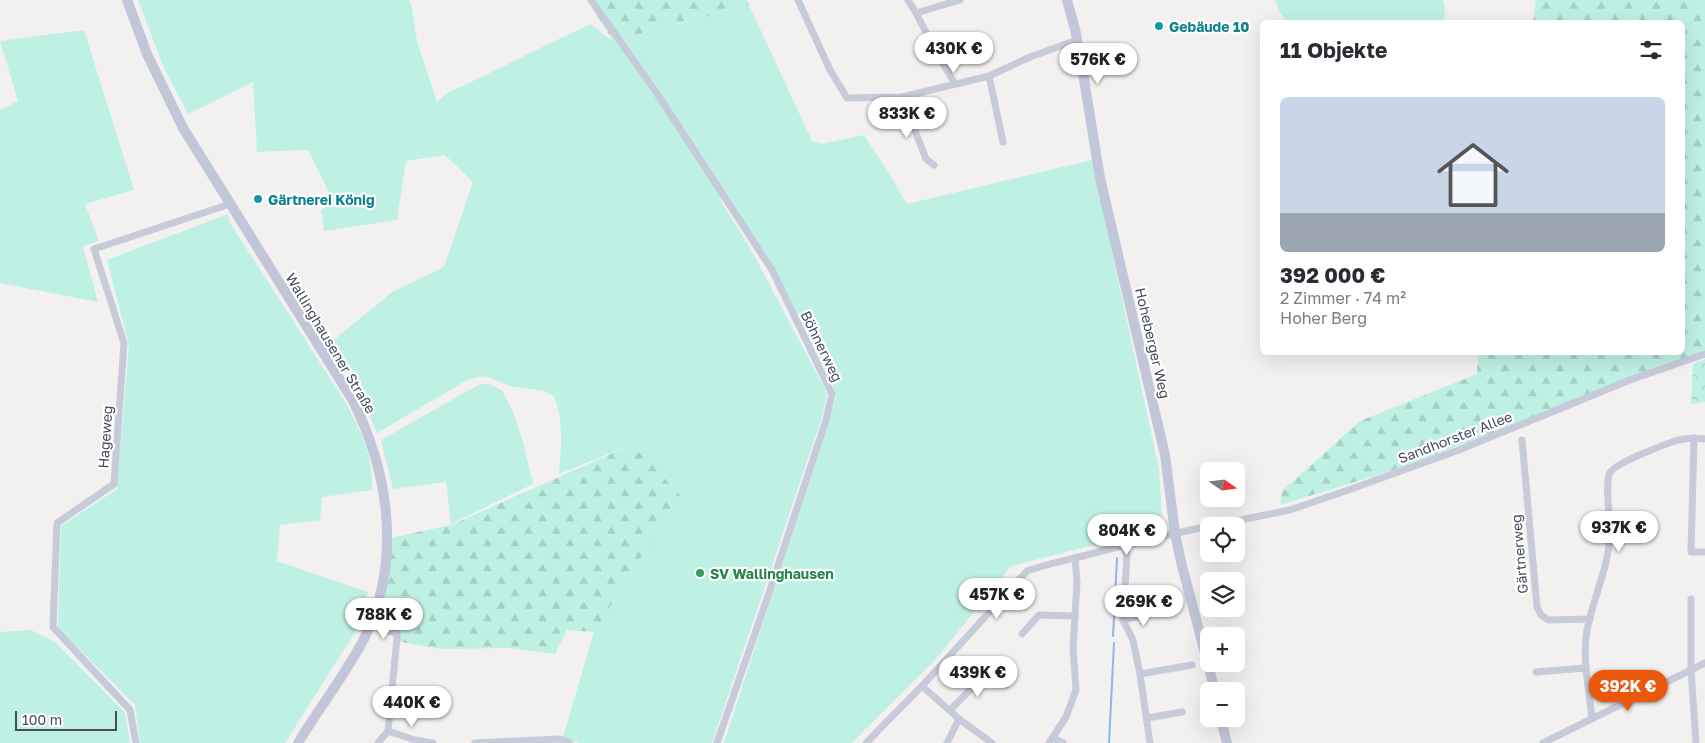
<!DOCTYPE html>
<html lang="de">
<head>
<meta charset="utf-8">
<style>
  :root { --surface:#fff; --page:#f7f7f7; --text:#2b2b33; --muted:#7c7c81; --line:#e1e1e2; --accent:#ea580c }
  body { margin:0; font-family:"Golos Text",sans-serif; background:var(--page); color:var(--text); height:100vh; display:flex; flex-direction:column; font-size:19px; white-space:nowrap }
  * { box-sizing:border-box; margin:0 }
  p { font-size:16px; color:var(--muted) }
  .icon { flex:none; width:28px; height:28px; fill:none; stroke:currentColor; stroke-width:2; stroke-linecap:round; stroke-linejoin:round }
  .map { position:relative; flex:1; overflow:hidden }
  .sheet { position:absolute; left:1260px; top:20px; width:425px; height:335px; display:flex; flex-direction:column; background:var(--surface); border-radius:8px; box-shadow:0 5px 20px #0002 }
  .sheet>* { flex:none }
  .needle { width:32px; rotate:104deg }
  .tools { position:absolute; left:1200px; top:462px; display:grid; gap:10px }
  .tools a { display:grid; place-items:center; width:45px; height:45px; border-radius:8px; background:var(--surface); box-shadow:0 5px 20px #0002; font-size:25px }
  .scale { position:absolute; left:15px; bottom:12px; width:102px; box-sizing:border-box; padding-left:5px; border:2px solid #484b5e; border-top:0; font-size:14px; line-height:18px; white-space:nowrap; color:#484b5e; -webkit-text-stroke:4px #fff; paint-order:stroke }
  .price { position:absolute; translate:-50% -42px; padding:0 11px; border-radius:18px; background:#fff; color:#222; font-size:16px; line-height:32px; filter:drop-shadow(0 1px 2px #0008) }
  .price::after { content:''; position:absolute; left:50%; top:30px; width:15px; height:11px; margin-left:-8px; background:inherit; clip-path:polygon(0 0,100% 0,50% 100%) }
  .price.selected { background:var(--accent); color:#fff }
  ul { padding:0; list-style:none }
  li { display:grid; align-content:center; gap:10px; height:265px; padding:0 20px }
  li+li { border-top:1px solid var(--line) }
  li span { display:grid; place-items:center; height:155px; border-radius:8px; color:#555 }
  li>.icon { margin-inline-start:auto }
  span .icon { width:90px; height:90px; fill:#fffc; stroke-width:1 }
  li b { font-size:21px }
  h2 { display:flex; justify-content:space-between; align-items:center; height:60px; padding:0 20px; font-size:21px }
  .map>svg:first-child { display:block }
  .green { fill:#bff0e4 }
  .forest { fill:url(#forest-firs) }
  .park { fill:url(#park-crowns) }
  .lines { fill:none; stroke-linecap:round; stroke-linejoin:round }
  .stream { stroke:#8cb5ec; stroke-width:2 }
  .street { stroke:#c7cad8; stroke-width:7 }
  .secondary { stroke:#c3c5d9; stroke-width:10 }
  .culture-dot { fill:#0f9aa8; stroke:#fff; stroke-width:2 }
  .leisure-dot { fill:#2e9e5b; stroke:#fff; stroke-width:2 }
  .labels { text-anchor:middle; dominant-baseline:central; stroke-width:4.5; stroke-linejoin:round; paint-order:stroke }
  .culture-label { font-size:14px; font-weight:bold; fill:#0d838f; stroke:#fff; text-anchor:start }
  .street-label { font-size:14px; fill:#484b5e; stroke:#fff }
  .leisure-label { font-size:14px; font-weight:bold; fill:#27864d; stroke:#fff; text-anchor:start }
</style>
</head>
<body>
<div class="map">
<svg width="1705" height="743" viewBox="0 0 1705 743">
  <defs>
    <pattern id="forest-firs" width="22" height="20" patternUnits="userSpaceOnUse" patternTransform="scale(1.25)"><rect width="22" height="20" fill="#bff0e4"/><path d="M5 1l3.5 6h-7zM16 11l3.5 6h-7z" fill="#a6cfc6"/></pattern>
    <pattern id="park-crowns" width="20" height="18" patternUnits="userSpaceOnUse" patternTransform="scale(1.25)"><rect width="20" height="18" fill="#bff0e4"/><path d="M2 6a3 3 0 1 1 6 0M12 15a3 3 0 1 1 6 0" fill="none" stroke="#a6cfc6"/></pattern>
  </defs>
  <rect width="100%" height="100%" fill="#f3f1f0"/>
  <g class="green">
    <path d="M138 0H409L412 8 417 41 437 102 446 94 590 24 613 41 749 5 812 141 821 144 864 135 885 167 907 204 1092 160 1159 469 1162 517 1152 533 1122 538 1011 566 937 658 852 743H724L836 397 834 388 774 267 716 179 722 203 750 248 827 393 822 417 712 743H579L563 737 594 632 680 495 633 444 559 474C561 447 564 422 554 396L544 391 510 386 485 376 469 379 377 433 361 397 329 344 392 292 444 267 473 182 445 155 406 161 397 220 324 231 321 210 334 203 308 150 257 152 253 82 188 114 163 66Z"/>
    <polygon points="1275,0 1443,0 1445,8 1444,22 1288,22 1280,13"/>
    <polygon points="84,30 134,190 85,204 99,241 83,246 98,302 0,283 0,110 18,101 0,41"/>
    <path d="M228 214 230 223C257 265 285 307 311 349 338 391 375 438 372 490L322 497 320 520 280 525 277 561 368 592 362 614 354 634 285 743H140L135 705 58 628 61 526 117 489 129 345 107 260Z"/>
    <polygon points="480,384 489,384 502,390 513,411 524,445 533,484 451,524 446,482 393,489 381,440"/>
    <polygon points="31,630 55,642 125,713 130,743 0,743 0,632"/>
  </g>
  <g class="forest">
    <polygon points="587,0 747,0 749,5 613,41"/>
    <polygon points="1536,0 1705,0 1705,353 1400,468 1280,505 1282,491 1360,421 1477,374 1478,353 1682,352 1682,22 1533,22"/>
    <polygon points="633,444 680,495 594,632 567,630 555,654 511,648 441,649 396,641 396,629 391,625 381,621 372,613 386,539 451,525"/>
  </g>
  <polygon class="park" points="1705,359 1705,402 1691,404 1693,364"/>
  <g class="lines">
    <g class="stream">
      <polyline points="1113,636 1117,558"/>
      <polyline points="1109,743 1114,643"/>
    </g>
    <g class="street">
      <polyline points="591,0 658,95 772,270 832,394 826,420 768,596 717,743"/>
      <polyline points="798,0 830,70 847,98 902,97 989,76 1030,57 1077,40"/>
      <polyline points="908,0 916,13"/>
      <polyline points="989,76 1003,142"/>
      <polyline points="955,84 936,52 916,13 960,0"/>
      <polyline points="902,97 926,159 934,165"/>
      <polyline points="1694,438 1691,552 1705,552"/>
      <polyline points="1522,440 1537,607 1541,615 1548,620 1590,619"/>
      <polyline points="1210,526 1290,510 1354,488 1459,450 1630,380 1705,354"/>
      <polyline points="1124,545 1127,555 1123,620 1133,640 1140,674 1150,743"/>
      <polyline points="1691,599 1691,669 1696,743"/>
      <polyline points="373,618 381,627 397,634 397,638 388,731 378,743"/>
      <polyline points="1123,620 1161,612"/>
      <polyline points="1022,634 1039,615 1075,616"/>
      <polyline points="1536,672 1586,668"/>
      <polyline points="1140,674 1192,665"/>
      <polyline points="922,686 959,719 992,743"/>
      <polyline points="950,710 989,671 1006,685"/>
      <polyline points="1147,718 1182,712"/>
      <path d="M1592 718C1589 689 1582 659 1587 630 1593 598 1609 567 1610 534 1611 520 1604 484 1610 473 1614 463 1666 444 1678 440 1687 438 1696 438 1705 439"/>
      <polyline points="388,731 415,740 433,743"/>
      <polyline points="1053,738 1063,743"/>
      <polyline points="136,743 130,710 53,627 57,523 114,484 124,343 94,249 230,204"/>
      <polyline points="475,743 560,739 570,743"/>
      <path d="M866 743 922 686 1027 571C1047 564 1067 560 1087 555 1128 544 1168 535 1209 526"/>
      <polyline points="947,743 959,719"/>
      <polyline points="1049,743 1066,717 1076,690 1073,647 1077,582 1075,558"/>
      <polyline points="1543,743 1705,663"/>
    </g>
    <g class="secondary">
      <path d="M127 0 147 54 183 128 352 399C389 472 402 560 365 637 346 674 319 708 298 743"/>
      <polyline points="1067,0 1075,29 1080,55 1100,178 1165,455 1175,533 1181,562 1215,691"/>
      <polyline points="1221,719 1227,743"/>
    </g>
  </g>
  <g class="culture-dot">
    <circle cx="1159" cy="26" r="5"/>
    <circle cx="258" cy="199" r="5"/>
  </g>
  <circle class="leisure-dot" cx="700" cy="573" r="5"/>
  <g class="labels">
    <g class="culture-label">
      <text x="1169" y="26">Gebäude 10</text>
      <text x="268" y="199">Gärtnerei König</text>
    </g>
    <g class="street-label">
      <text transform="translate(331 343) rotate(59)">Wallinghausener Straße</text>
      <text transform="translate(1153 343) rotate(77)">Hoheberger Weg</text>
      <text transform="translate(822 346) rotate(64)">Böhnerweg</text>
      <text transform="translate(105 437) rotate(-86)">Hageweg</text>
      <text transform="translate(1455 437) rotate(-21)">Sandhorster Allee</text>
      <text transform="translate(1519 554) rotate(-95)">Gärtnerweg</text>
    </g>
    <g class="leisure-label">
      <text x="710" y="573">SV Wallinghausen</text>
    </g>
  </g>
</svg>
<div class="tools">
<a><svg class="needle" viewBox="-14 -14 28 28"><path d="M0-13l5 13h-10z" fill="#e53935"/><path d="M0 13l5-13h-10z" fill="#7c7c81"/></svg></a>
<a><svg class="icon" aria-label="locate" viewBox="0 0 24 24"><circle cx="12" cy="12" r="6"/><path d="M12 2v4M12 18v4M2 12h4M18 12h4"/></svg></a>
<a><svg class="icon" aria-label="layers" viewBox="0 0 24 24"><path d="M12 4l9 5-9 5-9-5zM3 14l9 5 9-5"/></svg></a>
<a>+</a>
<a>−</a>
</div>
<div class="scale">100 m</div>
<b class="price" style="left:954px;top:74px">430K €</b>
<b class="price" style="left:1098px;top:85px">576K €</b>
<b class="price" style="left:907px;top:139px">833K €</b>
<b class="price" style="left:1619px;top:553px">937K €</b>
<b class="price" style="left:1127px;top:556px">804K €</b>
<b class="price" style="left:997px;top:620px">457K €</b>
<b class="price" style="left:1144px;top:627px">269K €</b>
<b class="price" style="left:384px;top:640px">788K €</b>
<b class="price" style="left:978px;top:698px">439K €</b>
<b class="price selected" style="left:1628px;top:712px">392K €</b>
<b class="price" style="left:412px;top:728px">440K €</b>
<section class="sheet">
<h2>11 Objekte<svg class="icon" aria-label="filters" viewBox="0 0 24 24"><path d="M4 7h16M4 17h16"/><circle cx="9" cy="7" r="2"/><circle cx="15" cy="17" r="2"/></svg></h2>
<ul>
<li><span style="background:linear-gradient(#c9d6e8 75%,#9aa5b1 0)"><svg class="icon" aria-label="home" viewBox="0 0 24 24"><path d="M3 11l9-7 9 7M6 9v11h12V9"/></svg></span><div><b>392 000 €</b><p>2 Zimmer · 74 m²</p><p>Hoher Berg</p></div></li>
</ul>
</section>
</div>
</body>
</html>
